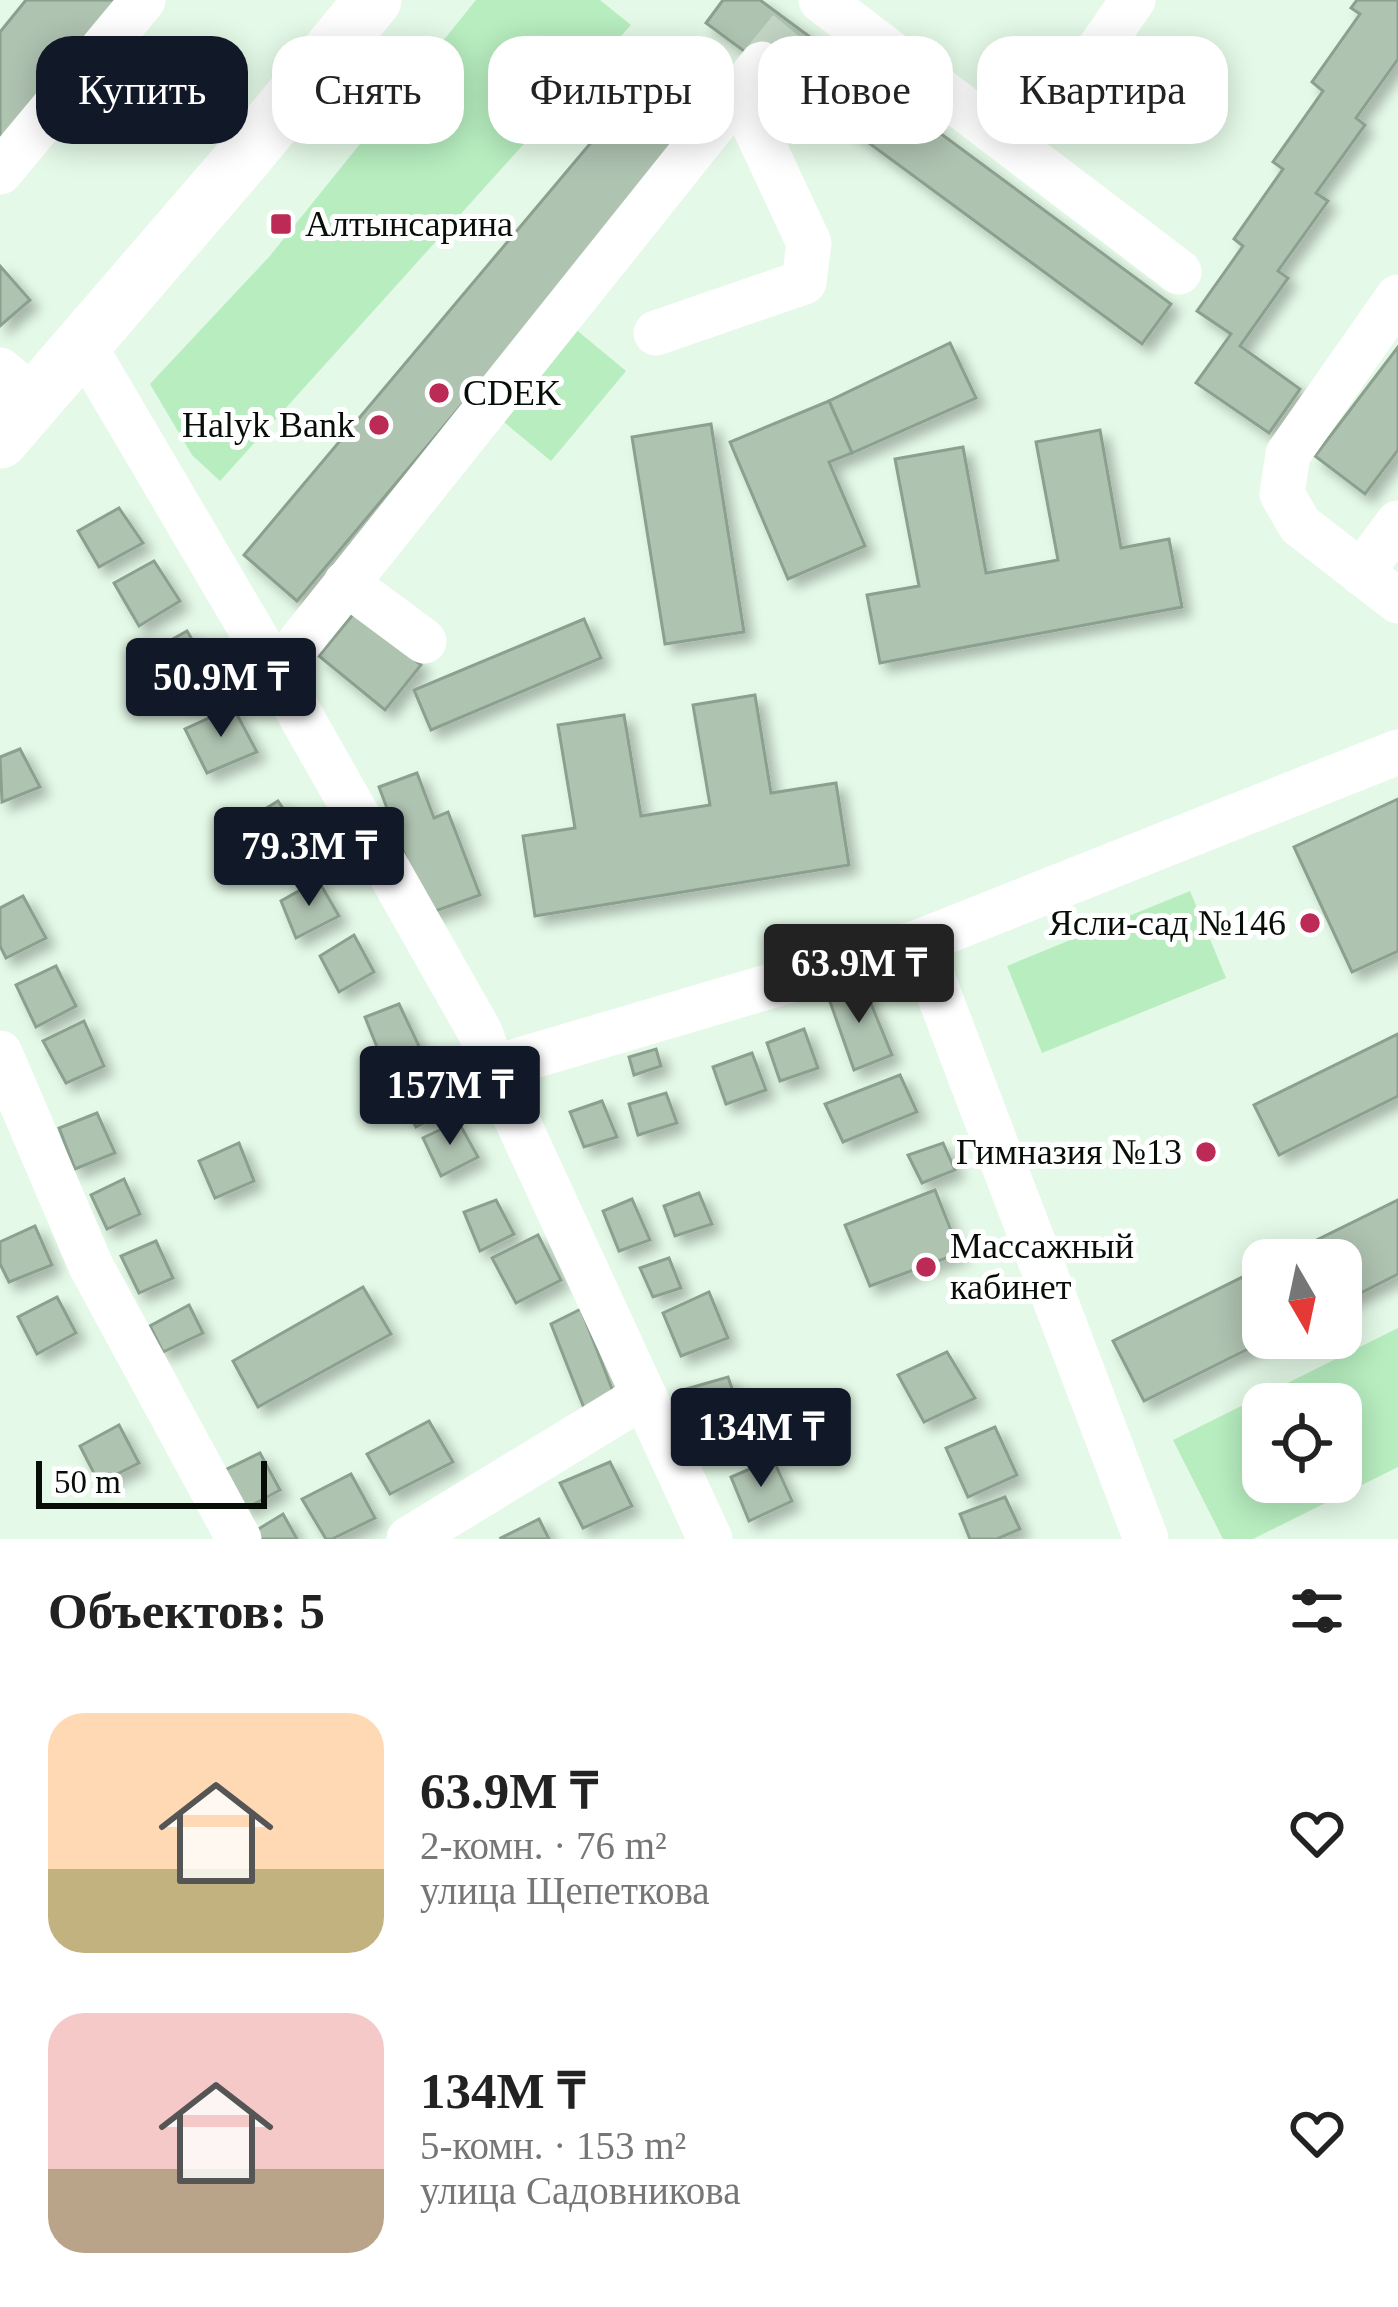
<!DOCTYPE html>
<html lang="ru">
<head>
<meta charset="utf-8">
<style>
  :root { --surface:#fff; --page:#f2f2f2; --text:#222; --muted:#767676; --accent:#111827 }
  body { margin:0; font-family:"Times New Roman",serif; background:var(--page); color:var(--text); height:100vh; display:flex; flex-direction:column; font-size:45px; white-space:nowrap }
  * { box-sizing:border-box; margin:0 }
  p { font-size:39px; color:var(--muted) }
  .icon { flex:none; width:66px; height:66px; fill:none; stroke:currentColor; stroke-width:2; stroke-linecap:round; stroke-linejoin:round }
  .map { position:relative; height:1539px; overflow:hidden }
  .details { display:flex; flex-direction:column; background:var(--surface); flex:1 }
  .details>* { flex:none }
  .top-card { position:absolute; left:36px; top:36px; width:1326px; height:108px; display:flex; gap:24px }
  .needle { width:78px; rotate:171deg }
  .fabs { position:absolute; left:1242px; top:1239px; display:grid; gap:24px }
  .fabs a { display:grid; place-items:center; width:120px; height:120px; border-radius:24px; background:var(--surface); box-shadow:0 6px 30px #0003; font-size:60px }
  .scale { position:absolute; left:36px; bottom:30px; width:231px; box-sizing:border-box; padding-left:12px; border:6px solid #070e08; border-top:0; font-size:33px; line-height:42px; white-space:nowrap; color:#070e08; -webkit-text-stroke:9px #fff; paint-order:stroke }
  .price { position:absolute; translate:-50% -102px; padding:0 27px; border-radius:12px; background:var(--accent); color:#fff; font-size:39px; line-height:78px; filter:drop-shadow(0 3px 6px #0008) }
  .price::after { content:''; position:absolute; left:50%; top:72px; width:36px; height:27px; margin-left:-18px; background:inherit; clip-path:polygon(0 0,100% 0,50% 100%) }
  .price.on { background:#222; color:#fff }
  ul { padding:0; list-style:none }
  li { display:flex; align-items:center; gap:36px; height:300px; padding:0 48px }
  li span { display:grid; place-items:center; flex:none; width:336px; height:240px; border-radius:36px; color:#555 }
  li>.icon { margin-inline-start:auto }
  span .icon { width:144px; height:144px; fill:#fffc; stroke-width:1 }
  li b { font-size:51px }
  h2 { display:flex; justify-content:space-between; align-items:center; height:144px; padding:0 48px; font-size:51px }
  .pill { padding:0 42px; border-radius:36px; background:var(--surface); box-shadow:0 6px 30px #0003; font-size:42px; line-height:108px }
  .pill.on { background:var(--accent); color:#fff }
  .map>svg:first-child { display:block }
  .green { fill:#b7edbf; fill-rule:evenodd }
  .building { fill:#afc3b1; stroke:#8ca08f; stroke-width:3; filter:url(#shadow) }
  .lines { fill:none; stroke-linecap:round; stroke-linejoin:round }
  .minor-tunnel { stroke:#c3d6c6; stroke-width:45; stroke-dasharray:45 22; stroke-linecap:butt }
  .minor { stroke:#fff; stroke-width:45 }
  .major { stroke:#fff; stroke-width:57 }
  .poi-dot { fill:#bb2b56; stroke:#fff; stroke-width:4.5 }
  .labels { text-anchor:middle; dominant-baseline:central; stroke-width:10; stroke-linejoin:round; paint-order:stroke }
  .poi-label { font-size:36px; fill:#070e08; stroke:#fff; text-anchor:start }
</style>
</head>
<body>
<div class="map">
<svg width="1398" height="1539" viewBox="0 0 1398 1539">
  <defs>
    <filter id="shadow"><feDropShadow dx="8" dy="8" stdDeviation="6" flood-color="#0004"/></filter>
  </defs>
  <rect width="100%" height="100%" fill="#e4f9e7"/>
  <g class="green">
    <polygon points="476,0 600,0 631,25 220,481 192,455 150,384 269,257"/>
    <polygon points="574,328 626,371 551,461 499,418"/>
    <polygon points="1190,891 1226,978 1042,1053 1007,966"/>
    <path d="M1398 1328V1467L1253 1539H1223L1173 1440ZM1341 1404V1482H1263V1404Z"/>
  </g>
  <g class="building">
    <polygon points="26,0 128,0 0,158 0,32"/>
    <polygon points="723,0 760,0 1171,304 1142,344 706,23"/>
    <polygon points="1357,0 1398,0 1398,59 1356,118 1365,125 1316,193 1328,201 1278,271 1288,278 1240,346 1300,389 1269,433 1196,383 1231,334 1197,311 1243,246 1234,239 1283,169 1273,162 1323,91 1312,82 1360,14 1351,8"/>
    <polygon points="679,38 733,82 297,601 244,555"/>
    <polygon points="0,266 30,300 0,326"/>
    <polygon points="950,343 976,398 852,453 829,401"/>
    <polygon points="1398,347 1398,450 1365,494 1315,456"/>
    <polygon points="829,401 852,453 829,462 865,546 788,579 730,442"/>
    <polygon points="711,424 744,632 665,644 632,437"/>
    <polygon points="1100,430 1121,548 1169,539 1182,607 880,663 867,595 919,586 895,459 963,447 986,573 1058,560 1036,442"/>
    <polygon points="119,508 143,543 99,567 78,531"/>
    <polygon points="154,561 180,601 139,626 114,583"/>
    <polygon points="355,612 421,665 385,710 319,656"/>
    <polygon points="584,619 601,658 431,730 414,690"/>
    <polygon points="187,631 220,686 186,705 155,649"/>
    <polygon points="755,695 771,793 836,783 849,865 535,916 523,836 575,828 558,725 624,715 641,816 710,805 693,705"/>
    <polygon points="233,707 257,752 207,773 185,729"/>
    <polygon points="20,749 40,787 2,802 0,757"/>
    <polygon points="417,773 434,818 448,812 480,895 427,914 379,787"/>
    <polygon points="1398,799 1398,951 1352,972 1294,847"/>
    <polygon points="278,801 307,843 268,866 242,823"/>
    <polygon points="318,880 339,916 296,938 281,901"/>
    <polygon points="23,896 46,938 6,958 0,946 0,908"/>
    <polygon points="354,935 374,972 339,992 320,956"/>
    <polygon points="56,966 76,1006 36,1027 16,985"/>
    <polygon points="863,984 892,1055 854,1070 827,993"/>
    <polygon points="399,1004 419,1046 383,1062 365,1017"/>
    <polygon points="84,1021 104,1066 66,1083 43,1041"/>
    <polygon points="804,1029 818,1068 780,1081 767,1043"/>
    <polygon points="1398,1034 1398,1096 1279,1155 1254,1105"/>
    <polygon points="656,1049 661,1066 634,1075 629,1057"/>
    <polygon points="752,1053 766,1090 726,1104 713,1067"/>
    <polygon points="900,1075 917,1112 843,1142 825,1104"/>
    <polygon points="431,1077 450,1109 416,1127 397,1091"/>
    <polygon points="666,1093 677,1123 638,1135 629,1104"/>
    <polygon points="602,1101 617,1137 584,1147 570,1112"/>
    <polygon points="97,1113 115,1153 75,1169 59,1128"/>
    <polygon points="458,1121 478,1157 441,1176 423,1138"/>
    <polygon points="239,1143 254,1181 215,1198 199,1161"/>
    <polygon points="943,1143 955,1170 922,1183 908,1155"/>
    <polygon points="124,1179 140,1214 107,1229 91,1195"/>
    <polygon points="935,1190 960,1253 870,1286 845,1225"/>
    <polygon points="699,1193 712,1224 675,1236 664,1206"/>
    <polygon points="632,1199 650,1240 619,1251 603,1211"/>
    <polygon points="496,1200 514,1234 480,1251 464,1212"/>
    <polygon points="1398,1200 1398,1274 1341,1303 1341,1260 1276,1260"/>
    <polygon points="35,1226 52,1265 9,1282 0,1264 0,1242"/>
    <polygon points="538,1235 561,1280 516,1303 492,1258"/>
    <polygon points="156,1241 173,1278 139,1293 121,1256"/>
    <polygon points="669,1258 681,1288 653,1297 640,1268"/>
    <polygon points="1263,1267 1263,1338 1270,1338 1144,1401 1113,1341"/>
    <polygon points="363,1287 391,1334 258,1407 233,1361"/>
    <polygon points="709,1292 728,1338 681,1356 663,1313"/>
    <polygon points="57,1297 76,1333 37,1354 18,1317"/>
    <polygon points="189,1305 203,1333 163,1352 150,1326"/>
    <polygon points="581,1309 614,1394 584,1408 551,1324"/>
    <polygon points="947,1352 975,1398 924,1422 898,1375"/>
    <polygon points="728,1377 745,1425 700,1441 679,1391"/>
    <polygon points="429,1421 453,1462 390,1494 367,1454"/>
    <polygon points="119,1425 139,1463 99,1483 80,1446"/>
    <polygon points="995,1427 1017,1475 968,1497 946,1448"/>
    <polygon points="260,1453 280,1490 245,1509 225,1470"/>
    <polygon points="773,1459 792,1501 749,1521 731,1477"/>
    <polygon points="610,1462 632,1506 583,1528 560,1483"/>
    <polygon points="351,1474 375,1518 332,1539 326,1539 302,1499"/>
    <polygon points="1005,1497 1020,1529 997,1539 970,1539 960,1514"/>
    <polygon points="283,1514 297,1539 256,1539 252,1533"/>
    <polygon points="539,1519 549,1539 502,1539 501,1538"/>
  </g>
  <g class="lines">
    <polyline class="minor-tunnel" points="762,64 795,24"/>
    <g class="minor">
      <polyline points="821,0 1179,272"/>
      <polyline points="1083,72 1133,0"/>
      <polyline points="0,172 143,0"/>
      <polyline points="1398,297 1288,454 1282,494 1300,525 1398,601"/>
      <polyline points="656,333 804,282 809,243 739,93"/>
      <polyline points="83,344 276,672 480,1032 493,1068 710,1539"/>
      <polyline points="0,370 35,399"/>
      <polyline points="1361,573 1398,523"/>
      <polyline points="346,583 424,641"/>
      <polyline points="276,672 762,64"/>
      <polyline points="919,942 1146,1539"/>
      <polyline points="0,1053 91,1266 239,1539"/>
      <polyline points="493,1068 919,942 1398,752"/>
      <polyline points="409,1539 642,1397"/>
    </g>
    <polyline class="major" points="0,440 244,157 373,0"/>
  </g>
  <g class="poi-dot">
    <rect x="269" y="212" width="24" height="24" rx="6"/>
    <circle cx="439" cy="393" r="12"/>
    <circle cx="379" cy="425" r="12"/>
    <circle cx="1310" cy="923" r="12"/>
    <circle cx="1206" cy="1152" r="12"/>
    <circle cx="926" cy="1267" r="12"/>
  </g>
  <g class="labels">
    <g class="poi-label">
      <text x="305" y="224">Алтынсарина</text>
      <text x="463" y="393">CDEK</text>
      <text x="355" y="425" text-anchor="end">Halyk Bank</text>
      <text x="1286" y="923" text-anchor="end">Ясли-сад №146</text>
      <text x="1182" y="1152" text-anchor="end">Гимназия №13</text>
      <text x="950" y="1246">Массажный<tspan x="950" dy="41">кабинет</tspan></text>
    </g>
  </g>
</svg>
<div class="fabs">
<a><svg class="needle" viewBox="-14 -14 28 28"><path d="M0-13l5 13h-10z" fill="#e53935"/><path d="M0 13l5-13h-10z" fill="#767676"/></svg></a>
<a><svg class="icon" aria-label="locate" viewBox="0 0 24 24"><circle cx="12" cy="12" r="6"/><path d="M12 2v4M12 18v4M2 12h4M18 12h4"/></svg></a>
</div>
<div class="scale">50 m</div>
<b class="price" style="left:221px;top:740px">50.9M ₸</b>
<b class="price" style="left:309px;top:909px">79.3M ₸</b>
<b class="price on" style="left:859px;top:1026px">63.9M ₸</b>
<b class="price" style="left:450px;top:1148px">157M ₸</b>
<b class="price" style="left:761px;top:1490px">134M ₸</b>
<div class="top-card">
<a class="pill on">Купить</a>
<a class="pill">Снять</a>
<a class="pill">Фильтры</a>
<a class="pill">Новое</a>
<a class="pill">Квартира</a>
</div>
</div>
<section class="details">
<h2>Объектов: 5<svg class="icon" aria-label="filters" viewBox="0 0 24 24"><path d="M4 7h16M4 17h16"/><circle cx="9" cy="7" r="2"/><circle cx="15" cy="17" r="2"/></svg></h2>
<ul>
<li><span style="background:linear-gradient(#ffd9b3 65%,#c2b280 0)"><svg class="icon" aria-label="home" viewBox="0 0 24 24"><path d="M3 11l9-7 9 7M6 9v11h12V9"/></svg></span><div><b>63.9M ₸</b><p>2-комн. · 76 m²</p><p>улица Щепеткова</p></div><svg class="icon" aria-label="heart" viewBox="0 0 24 24"><path d="M12 20l-8-8c-3-5 5-10 8-4 3-6 11-1 8 4z"/></svg></li>
<li><span style="background:linear-gradient(#f6c9c9 65%,#b9a48a 0)"><svg class="icon" aria-label="home" viewBox="0 0 24 24"><path d="M3 11l9-7 9 7M6 9v11h12V9"/></svg></span><div><b>134M ₸</b><p>5-комн. · 153 m²</p><p>улица Садовникова</p></div><svg class="icon" aria-label="heart" viewBox="0 0 24 24"><path d="M12 20l-8-8c-3-5 5-10 8-4 3-6 11-1 8 4z"/></svg></li>
</ul>
</section>
</body>
</html>
